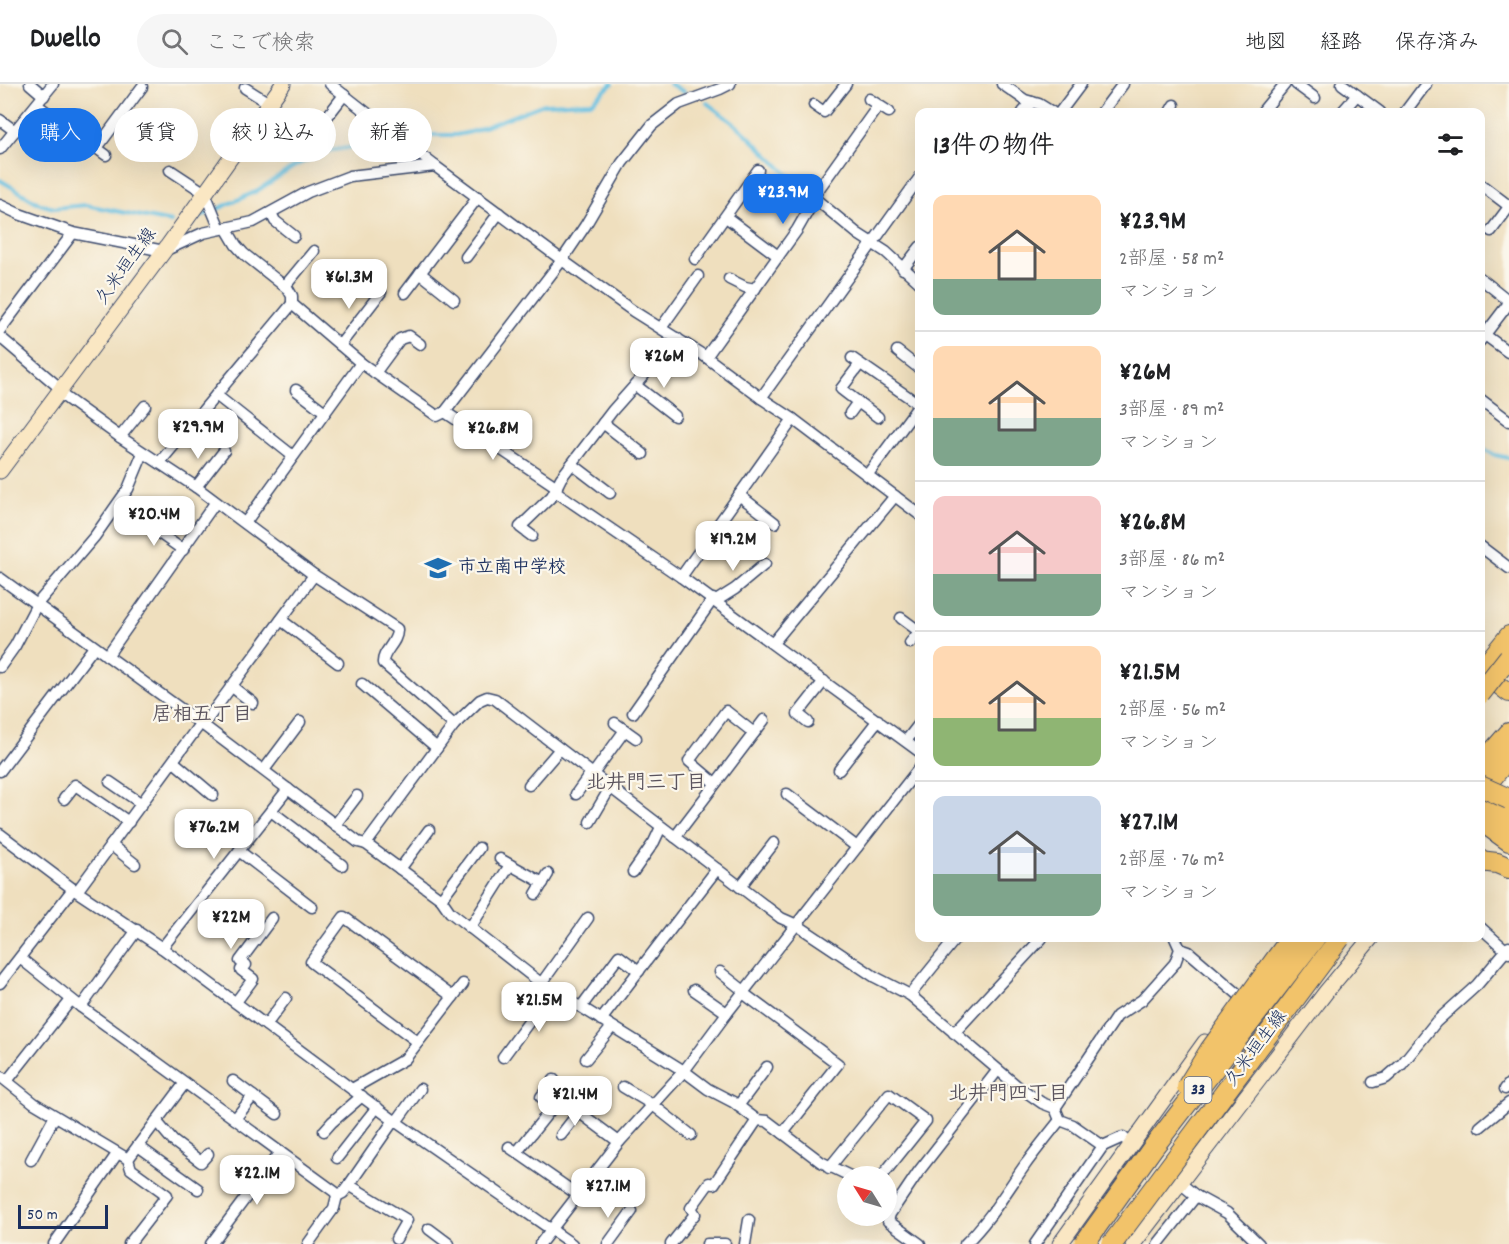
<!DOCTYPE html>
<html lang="ja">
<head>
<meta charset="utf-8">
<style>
  :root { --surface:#fff; --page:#f6f6f6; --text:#202124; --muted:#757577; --line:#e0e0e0; --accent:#1a73e8 }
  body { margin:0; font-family:Dekko,"Klee One",sans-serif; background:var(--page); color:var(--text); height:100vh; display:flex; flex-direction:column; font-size:22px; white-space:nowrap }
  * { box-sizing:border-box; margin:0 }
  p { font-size:20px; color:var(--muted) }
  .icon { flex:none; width:33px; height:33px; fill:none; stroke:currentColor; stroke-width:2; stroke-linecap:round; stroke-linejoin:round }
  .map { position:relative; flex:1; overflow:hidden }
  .side { position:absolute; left:915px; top:24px; width:570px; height:834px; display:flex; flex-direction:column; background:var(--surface); border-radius:12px; box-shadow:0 6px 24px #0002 }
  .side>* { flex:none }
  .top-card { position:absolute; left:18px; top:24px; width:570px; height:54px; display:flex; gap:12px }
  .needle { width:39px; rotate:307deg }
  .fabs { position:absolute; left:837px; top:1082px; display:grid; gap:12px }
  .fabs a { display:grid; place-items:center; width:60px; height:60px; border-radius:50%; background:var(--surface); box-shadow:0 6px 24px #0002; font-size:30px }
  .scale { position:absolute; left:18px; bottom:15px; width:90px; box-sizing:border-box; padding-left:6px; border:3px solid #1b2f5e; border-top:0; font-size:16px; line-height:21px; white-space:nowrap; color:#1b2f5e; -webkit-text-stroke:4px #fbf7ec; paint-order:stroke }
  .price { position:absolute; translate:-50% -51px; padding:0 14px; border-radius:12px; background:#fff; color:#222; font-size:20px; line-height:39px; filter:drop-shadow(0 2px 3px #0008) }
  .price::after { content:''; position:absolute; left:50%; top:36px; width:18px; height:14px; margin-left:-9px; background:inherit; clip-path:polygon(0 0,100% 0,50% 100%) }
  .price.current { background:var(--accent); color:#fff }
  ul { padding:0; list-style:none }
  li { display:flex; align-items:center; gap:18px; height:150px; padding:0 18px }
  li+li { border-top:2px solid var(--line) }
  li span { display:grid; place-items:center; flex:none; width:168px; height:120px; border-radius:12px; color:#555 }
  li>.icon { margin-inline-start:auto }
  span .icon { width:72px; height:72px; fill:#fffc; stroke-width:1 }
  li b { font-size:26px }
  h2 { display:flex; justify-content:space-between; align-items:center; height:72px; padding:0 18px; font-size:26px }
  .chip { padding:0 21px; border-radius:27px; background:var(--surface); box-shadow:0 6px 24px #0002; font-size:21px; line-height:54px }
  .chip.current { background:var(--accent); color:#fff }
  header { display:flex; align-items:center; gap:36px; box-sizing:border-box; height:84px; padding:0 30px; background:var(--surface); border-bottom:2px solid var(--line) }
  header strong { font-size:28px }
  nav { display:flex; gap:33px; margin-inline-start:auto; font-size:21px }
  .search { width:420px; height:54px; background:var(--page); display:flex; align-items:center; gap:15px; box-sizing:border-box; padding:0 21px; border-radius:33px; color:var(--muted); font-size:22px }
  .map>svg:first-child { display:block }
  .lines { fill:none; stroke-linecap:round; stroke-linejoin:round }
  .stream { stroke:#63bfe1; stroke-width:4 }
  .minor-casing { stroke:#3b496c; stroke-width:13 }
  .secondary-casing { stroke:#3b496c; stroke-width:17 }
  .trunk-casing { stroke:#3b496c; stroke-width:20 }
  .motorway-casing { stroke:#3b496c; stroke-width:22 }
  .minor { stroke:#fff; stroke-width:10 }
  .secondary { stroke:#fae7c3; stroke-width:15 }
  .trunk { stroke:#f2c36a; stroke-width:18 }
  .motorway { stroke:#f2c36a; stroke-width:20 }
  .motorway-bridge-casing { stroke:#3b496c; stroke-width:22; stroke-linecap:butt }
  .motorway-bridge { stroke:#f2c36a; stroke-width:20 }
  .labels { text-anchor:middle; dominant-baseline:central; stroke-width:4.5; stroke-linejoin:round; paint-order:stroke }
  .shield { fill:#fbf7ec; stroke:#5e6b89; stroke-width:1.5 }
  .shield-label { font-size:16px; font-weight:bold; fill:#1b2f5e }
  .street-label { font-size:18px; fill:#1b2f5e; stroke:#fbf7ec }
  .poi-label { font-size:18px; font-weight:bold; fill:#1b2f5e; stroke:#fbf7ec; text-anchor:start }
  .neighbourhood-label { font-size:20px; font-weight:bold; fill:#5b545e; stroke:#fbf7ec }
</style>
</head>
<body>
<header>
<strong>Dwello</strong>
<div class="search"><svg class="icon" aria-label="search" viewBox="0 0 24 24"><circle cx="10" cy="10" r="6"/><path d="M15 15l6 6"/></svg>ここで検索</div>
<nav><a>地図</a><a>経路</a><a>保存済み</a></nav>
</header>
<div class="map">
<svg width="1509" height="1160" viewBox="0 0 1509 1160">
  <rect width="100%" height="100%" fill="#fbf7ec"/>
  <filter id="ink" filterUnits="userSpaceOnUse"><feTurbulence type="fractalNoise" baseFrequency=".0167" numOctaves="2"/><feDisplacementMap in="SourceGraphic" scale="12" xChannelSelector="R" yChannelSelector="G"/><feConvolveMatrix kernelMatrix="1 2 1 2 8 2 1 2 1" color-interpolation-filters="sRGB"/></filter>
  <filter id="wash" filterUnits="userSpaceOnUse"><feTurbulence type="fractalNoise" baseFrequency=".008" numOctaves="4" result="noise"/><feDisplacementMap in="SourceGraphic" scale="24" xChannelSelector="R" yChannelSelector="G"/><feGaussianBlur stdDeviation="1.35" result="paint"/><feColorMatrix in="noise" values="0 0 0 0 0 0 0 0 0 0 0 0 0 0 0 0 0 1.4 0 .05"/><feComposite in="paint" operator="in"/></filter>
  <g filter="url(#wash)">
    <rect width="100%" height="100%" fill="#efdfbe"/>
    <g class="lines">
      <g class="stream">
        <polyline points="670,0 684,8"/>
        <polyline points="707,19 741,45 810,112"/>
        <polyline points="410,54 429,51 456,51 471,48 544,20 592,18 612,0"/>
        <polyline points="0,96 40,120 54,124 86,121 171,138"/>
        <polyline points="198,134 255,108 295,82 327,67 393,57"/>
        <polyline points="1480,363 1495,371 1509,374"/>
      </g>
    </g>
  </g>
  <g filter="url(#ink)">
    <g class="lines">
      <g class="minor-casing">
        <g id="minor">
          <polyline points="30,0 44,12"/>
          <polyline points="330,0 435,82 562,176 633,227 706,273 761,314 793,335 920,431"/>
          <polyline points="1002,0 1025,16 1039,20 1052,28"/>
          <polyline points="1296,0 1315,14"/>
          <polyline points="1342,0 1380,28"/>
          <polyline points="245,4 269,19"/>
          <polyline points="869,15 889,28"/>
          <polyline points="37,21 106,71"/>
          <polyline points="814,21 824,28 846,0"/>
          <polyline points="1023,28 1032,18"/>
          <polyline points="1060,28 1081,0"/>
          <polyline points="1102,28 1123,0"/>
          <polyline points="1170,28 1174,21"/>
          <polyline points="1262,28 1285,0"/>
          <polyline points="1342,28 1357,11"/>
          <polyline points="1405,28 1426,0"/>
          <polyline points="0,36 15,47"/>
          <polyline points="320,42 344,11"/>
          <polyline points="97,64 142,3"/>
          <polyline points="0,65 53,0"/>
          <polyline points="170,86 205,109 220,145"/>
          <polyline points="1480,100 1509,122"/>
          <polyline points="813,113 858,150 886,168 920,199"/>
          <polyline points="0,121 19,130 73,149 164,167 203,149 253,138 308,108 350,92 435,82"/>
          <polyline points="271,129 275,137 294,152"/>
          <polyline points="726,133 778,172"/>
          <polyline points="226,144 236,161 244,170 288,205 292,212 292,220 361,279"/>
          <polyline points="1491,147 1509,123"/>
          <polyline points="466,173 499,129"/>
          <polyline points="695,175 758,86"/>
          <polyline points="903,185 920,163"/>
          <polyline points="420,189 454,216"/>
          <polyline points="1480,194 1509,217"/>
          <polyline points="729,195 745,203 755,205"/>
          <polyline points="285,202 314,167"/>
          <polyline points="405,209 478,113"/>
          <polyline points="661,244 698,192"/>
          <polyline points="0,246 73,149"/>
          <polyline points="1485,251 1508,268"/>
          <polyline points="0,253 61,305"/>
          <polyline points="1480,257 1509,219"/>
          <polyline points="340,261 381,208"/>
          <polyline points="897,267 920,285"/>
          <polyline points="706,273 797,146 809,125 813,113 878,22"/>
          <polyline points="852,274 920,321"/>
          <polyline points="375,289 400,255 409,252 420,260"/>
          <polyline points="635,301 675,332"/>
          <polyline points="296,306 325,328"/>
          <path d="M59 309 120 353 196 403 314 491 397 545C398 559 382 567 383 579L454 641"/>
          <polyline points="216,311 293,372"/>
          <polyline points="761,314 920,93"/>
          <polyline points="1480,315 1509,337"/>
          <polyline points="858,318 878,333"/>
          <polyline points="445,328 557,403"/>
          <polyline points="850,329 858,318 841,305 860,280"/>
          <polyline points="793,335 681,493 920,668"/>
          <polyline points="603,339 643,370"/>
          <polyline points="120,353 145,322"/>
          <polyline points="160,378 292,220"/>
          <polyline points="572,380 610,409"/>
          <polyline points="868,390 920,320"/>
          <polyline points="196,403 224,367"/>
          <polyline points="555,407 681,493"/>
          <polyline points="739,411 775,439"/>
          <polyline points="142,437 183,466"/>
          <polyline points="245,439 361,279 437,332 445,328 562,176 585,142 622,79 652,41 679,20 720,5 730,0"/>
          <polyline points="532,452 520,443 552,412 561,394 613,326 677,254"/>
          <polyline points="1480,462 1509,484"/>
          <polyline points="0,494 203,641 358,758 366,760 454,641 480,616 487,613 495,615 781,834 797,841 875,893 910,911 1016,1001 1042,1019 1055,1024 1060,1036 1073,1041 1103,1062 1123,1053 1131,1061"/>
          <polyline points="716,517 735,505 765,480"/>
          <polyline points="901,534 920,548"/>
          <polyline points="281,536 338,579"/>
          <polyline points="773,559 895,412"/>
          <polyline points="910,559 919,548"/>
          <polyline points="107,572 215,419"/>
          <polyline points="0,583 15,562 37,520 95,452 128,405 143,369"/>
          <polyline points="362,600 437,664"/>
          <polyline points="231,602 253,619"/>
          <polyline points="633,629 713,515"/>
          <polyline points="808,638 798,630 824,597"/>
          <polyline points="615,639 636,654"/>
          <polyline points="203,641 314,491"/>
          <polyline points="906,657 920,639"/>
          <polyline points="174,678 213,711"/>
          <polyline points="264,686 300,638"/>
          <polyline points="839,686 878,636"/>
          <polyline points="0,687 94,563"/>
          <polyline points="593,690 625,646"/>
          <polyline points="110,698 142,720"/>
          <polyline points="715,699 689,677 726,627 754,649"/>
          <polyline points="529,701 560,665"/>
          <polyline points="576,710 591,689"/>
          <polyline points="787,710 857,763"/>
          <polyline points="64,715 75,701 129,738"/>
          <polyline points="271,727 342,781"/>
          <polyline points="590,738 610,704"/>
          <polyline points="335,741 357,712"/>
          <polyline points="0,750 73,805 162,864 396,1038 572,1160"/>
          <polyline points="675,753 764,636"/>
          <polyline points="366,760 441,815 450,828 556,911 581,923 684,987 708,1005 733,1018 757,1036 767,1037 821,1078 850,1092"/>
          <polyline points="111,761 135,780"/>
          <polyline points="239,767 312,823"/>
          <polyline points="500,775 543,799"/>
          <polyline points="400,785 429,746"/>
          <polyline points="633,788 654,758 661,743"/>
          <polyline points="740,803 774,759"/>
          <polyline points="78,806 200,640"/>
          <polyline points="536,810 548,790"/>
          <polyline points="441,815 479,764"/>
          <polyline points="1480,843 1509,869"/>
          <polyline points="470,844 510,781"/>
          <polyline points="162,864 288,705"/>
          <polyline points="1180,865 1189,868 1239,911"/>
          <polyline points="20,874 81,923 335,1108 337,1112 334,1124 308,1160"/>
          <polyline points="720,888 744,907"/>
          <polyline points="0,899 73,805"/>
          <polyline points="541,900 588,834"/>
          <polyline points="694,906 727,929"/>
          <polyline points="743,909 838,980 783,1049"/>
          <polyline points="910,911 956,854"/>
          <polyline points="236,918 253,895 241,886 246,881 240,877 272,834"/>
          <polyline points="81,923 137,846"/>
          <polyline points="581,923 619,872 639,887"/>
          <polyline points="601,936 717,785"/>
          <polyline points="266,941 286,914"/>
          <polyline points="954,949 1042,854"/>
          <polyline points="418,958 311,878 344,833 453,913"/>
          <polyline points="503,973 551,908"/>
          <polyline points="586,975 612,943"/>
          <polyline points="0,992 34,1019 128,1075 131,1085 167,1111 129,1160"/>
          <polyline points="7,997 71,916"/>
          <polyline points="233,997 277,1030"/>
          <polyline points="1373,998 1386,994 1402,980 1436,938 1477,901 1509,863"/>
          <polyline points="623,1003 653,1021 691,1051"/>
          <polyline points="352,1005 405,975 463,900"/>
          <polyline points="548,1005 619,1058"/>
          <polyline points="1505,1005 1509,1000"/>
          <polyline points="541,1013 554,996"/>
          <polyline points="738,1022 767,983"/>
          <polyline points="1055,1024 1117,932 1142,916 1175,879 1180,865 1175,854"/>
          <polyline points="235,1035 253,1012"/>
          <polyline points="156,1037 173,1057 201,1078 208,1070"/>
          <polyline points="396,1038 420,1005"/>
          <polyline points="1480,1043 1509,1019"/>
          <polyline points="324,1047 332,1038 362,1012"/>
          <polyline points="561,1051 579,1028"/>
          <polyline points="138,1062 198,1105"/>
          <polyline points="509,1063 578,1111"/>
          <polyline points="517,1068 560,1014"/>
          <polyline points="337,1074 377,1023"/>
          <polyline points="128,1075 185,999"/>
          <polyline points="31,1076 55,1032"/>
          <polyline points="829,1084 889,1010 926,1037 882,1092"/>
          <polyline points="1180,1099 1196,1112 1227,1129 1259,1160"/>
          <polyline points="349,1101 407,1136 396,1155"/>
          <polyline points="337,1112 343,1109 349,1101 394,1036"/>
          <polyline points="429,1145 449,1160"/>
          <polyline points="54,1160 117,1070"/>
          <polyline points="211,1160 280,1068"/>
          <polyline points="540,1160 619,1058 684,987 727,929 920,683"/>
          <polyline points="608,1160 632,1127"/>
          <polyline points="671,1160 695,1130 691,1124 709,1099 714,1100 757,1036"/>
          <polyline points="707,1160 725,1160"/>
          <polyline points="745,1160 749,1136"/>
          <polyline points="920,1160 888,1137 890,1130 919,1087 997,987"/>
          <path d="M965 1160C989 1137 1006 1108 1025 1081 1036 1066 1048 1051 1060 1036"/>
          <polyline points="1035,1160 1103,1062"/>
          <polyline points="1158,1160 1196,1112"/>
        </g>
      </g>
      <g class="secondary-casing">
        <g id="secondary">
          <polyline points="0,387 164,167 283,0"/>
          <polyline points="1060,1160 1205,958"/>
          <polyline points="1133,1160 1326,908 1371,854"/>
        </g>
      </g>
      <g class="trunk-casing">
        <g id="trunk">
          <polyline points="1480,587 1509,551"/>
          <polyline points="1481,587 1509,609"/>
          <polyline points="1480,710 1509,674"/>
        </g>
      </g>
      <g class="motorway-casing">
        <g id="motorway">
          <polyline points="1480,682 1509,649"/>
          <polyline points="1480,723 1493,724 1509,736"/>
          <polyline points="1480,736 1509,757"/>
          <polyline points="1480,777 1497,779 1509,784"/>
        </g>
      </g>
      <use href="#minor" class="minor"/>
      <use href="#secondary" class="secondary"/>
      <use href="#trunk" class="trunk"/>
      <use href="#motorway" class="motorway"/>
      <g class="motorway-bridge-casing">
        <g id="motorway-bridge">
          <polyline points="1480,610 1509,573"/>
          <polyline points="1480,702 1509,715"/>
          <polyline points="1187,1003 1210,966 1291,854"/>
          <polyline points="1084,1160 1152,1065 1315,854"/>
          <polyline points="1112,1160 1340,854"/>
        </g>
      </g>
      <use href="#motorway-bridge" class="motorway-bridge"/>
    </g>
  </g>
  <defs>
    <g id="school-bare" transform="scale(2.07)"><path d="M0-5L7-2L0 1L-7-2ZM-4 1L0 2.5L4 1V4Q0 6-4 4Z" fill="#1f6fb2" stroke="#fbf7ec" stroke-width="2.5" paint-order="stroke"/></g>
  </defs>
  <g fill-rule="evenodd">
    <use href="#school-bare" x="438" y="484"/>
  </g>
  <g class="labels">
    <rect class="shield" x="1184.5" y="993" width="27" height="26" rx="4.5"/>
    <g class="shield-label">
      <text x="1198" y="1006">33</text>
    </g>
    <g class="street-label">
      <text transform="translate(127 183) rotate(-54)">久米垣生線</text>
      <text transform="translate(1257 965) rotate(-53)">久米垣生線</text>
    </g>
    <g class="poi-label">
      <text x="458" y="484">市立南中学校</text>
    </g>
    <g class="neighbourhood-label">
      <text x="202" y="632">居相五丁目</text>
      <text x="646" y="700">北井門三丁目</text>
      <text x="1008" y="1011">北井門四丁目</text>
    </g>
  </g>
</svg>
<div class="fabs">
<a><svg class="needle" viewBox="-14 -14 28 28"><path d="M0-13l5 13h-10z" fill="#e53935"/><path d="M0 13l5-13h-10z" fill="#757577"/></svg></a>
</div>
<div class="scale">50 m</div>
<b class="price current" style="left:783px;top:141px">¥23.9M</b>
<b class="price" style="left:349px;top:226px">¥61.3M</b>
<b class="price" style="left:664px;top:305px">¥26M</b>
<b class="price" style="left:198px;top:376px">¥29.9M</b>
<b class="price" style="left:493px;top:377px">¥26.8M</b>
<b class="price" style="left:154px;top:463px">¥20.4M</b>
<b class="price" style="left:733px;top:488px">¥19.2M</b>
<b class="price" style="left:214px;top:776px">¥76.2M</b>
<b class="price" style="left:231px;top:866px">¥22M</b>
<b class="price" style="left:539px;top:949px">¥21.5M</b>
<b class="price" style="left:575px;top:1043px">¥21.4M</b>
<b class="price" style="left:257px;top:1122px">¥22.1M</b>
<b class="price" style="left:608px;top:1135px">¥27.1M</b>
<div class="top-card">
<a class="chip current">購入</a>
<a class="chip">賃貸</a>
<a class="chip">絞り込み</a>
<a class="chip">新着</a>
</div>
<section class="side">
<h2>13件の物件<svg class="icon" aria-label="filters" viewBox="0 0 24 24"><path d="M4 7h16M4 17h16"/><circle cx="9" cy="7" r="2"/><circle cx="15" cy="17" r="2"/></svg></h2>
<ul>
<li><span style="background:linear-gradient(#ffd9b3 70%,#7fa58c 0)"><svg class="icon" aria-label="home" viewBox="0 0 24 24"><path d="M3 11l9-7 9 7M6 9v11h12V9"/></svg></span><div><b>¥23.9M</b><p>2部屋 · 58 m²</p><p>マンション</p></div></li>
<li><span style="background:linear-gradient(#ffd9b3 60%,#7fa58c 0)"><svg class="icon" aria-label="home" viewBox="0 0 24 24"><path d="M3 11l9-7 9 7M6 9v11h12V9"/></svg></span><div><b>¥26M</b><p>3部屋 · 89 m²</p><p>マンション</p></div></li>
<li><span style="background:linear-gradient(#f6c9c9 65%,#7fa58c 0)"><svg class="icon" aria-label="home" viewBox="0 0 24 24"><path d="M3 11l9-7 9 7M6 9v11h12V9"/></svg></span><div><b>¥26.8M</b><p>3部屋 · 86 m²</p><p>マンション</p></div></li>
<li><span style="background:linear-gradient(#ffd9b3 60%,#8fb573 0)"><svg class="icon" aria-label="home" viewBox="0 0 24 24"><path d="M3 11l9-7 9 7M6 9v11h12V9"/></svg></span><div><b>¥21.5M</b><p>2部屋 · 56 m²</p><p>マンション</p></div></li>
<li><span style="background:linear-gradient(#c9d6e8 65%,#7fa58c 0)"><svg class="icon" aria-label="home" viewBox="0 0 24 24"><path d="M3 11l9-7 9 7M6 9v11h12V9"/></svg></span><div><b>¥27.1M</b><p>2部屋 · 76 m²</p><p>マンション</p></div></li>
</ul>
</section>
</div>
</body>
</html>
